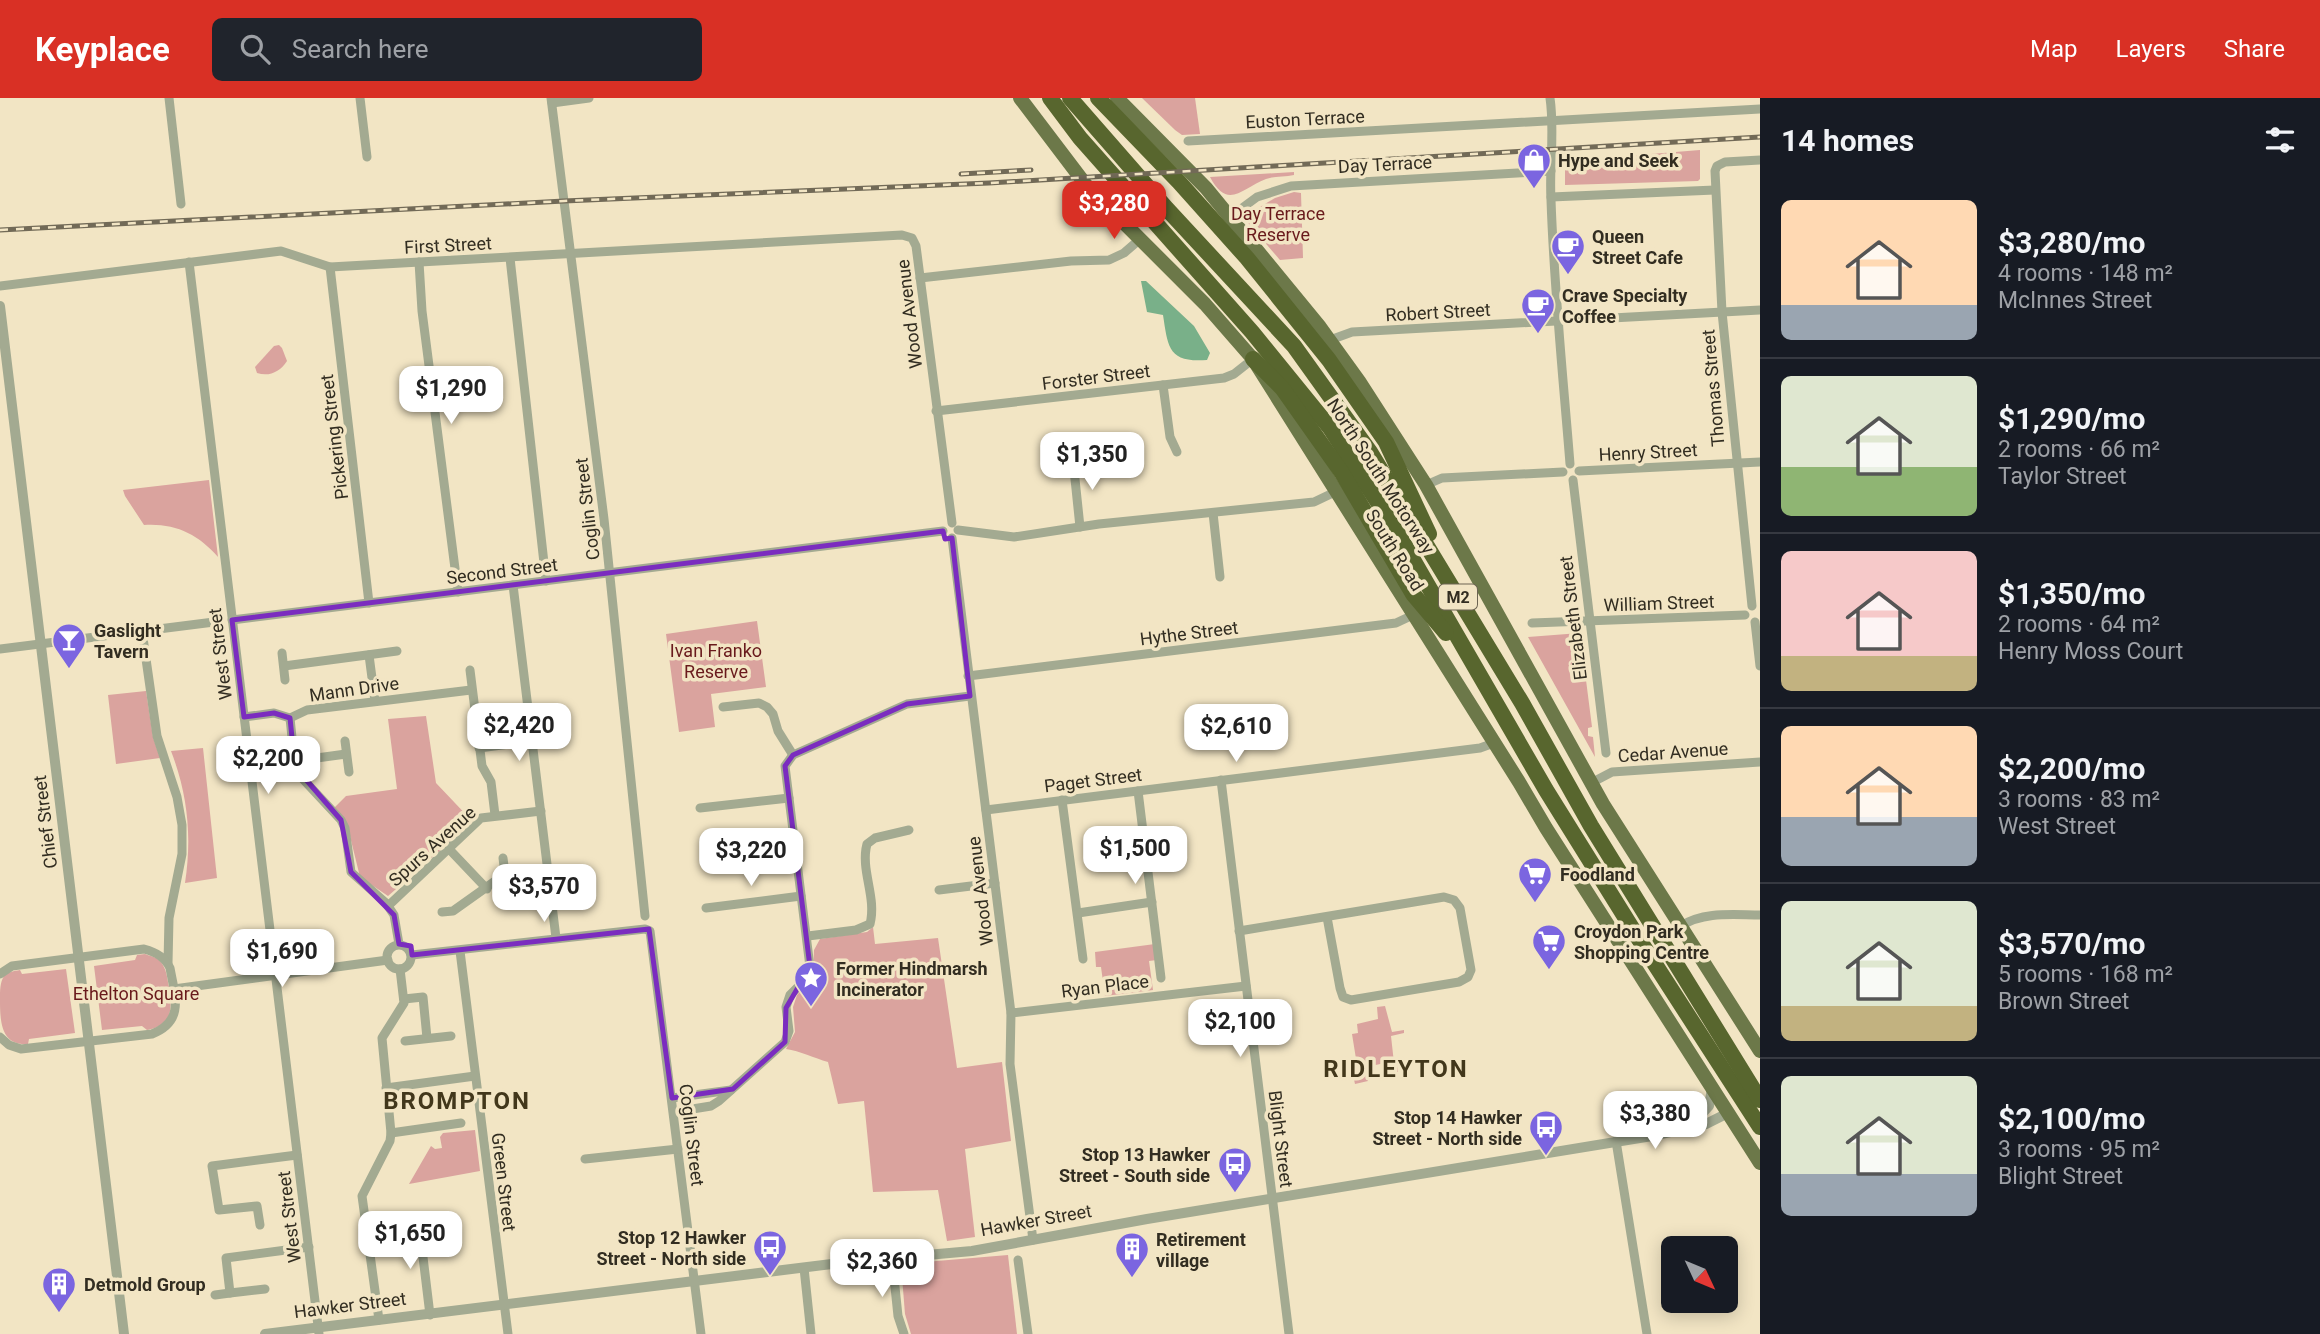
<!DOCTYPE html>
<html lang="en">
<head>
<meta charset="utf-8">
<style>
  :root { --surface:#171b24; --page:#20242c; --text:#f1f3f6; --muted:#9ea1a6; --line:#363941; --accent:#d93025 }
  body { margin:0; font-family:Roboto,sans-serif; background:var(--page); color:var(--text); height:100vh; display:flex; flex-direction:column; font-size:26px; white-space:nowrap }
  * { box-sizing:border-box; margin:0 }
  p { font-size:23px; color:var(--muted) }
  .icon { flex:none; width:38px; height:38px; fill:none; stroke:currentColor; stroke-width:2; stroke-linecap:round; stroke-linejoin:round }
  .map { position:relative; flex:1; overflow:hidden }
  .drawer { display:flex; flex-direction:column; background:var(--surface); width:560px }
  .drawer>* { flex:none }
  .needle { width:46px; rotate:134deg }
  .fabs { position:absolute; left:1661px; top:1138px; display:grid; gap:14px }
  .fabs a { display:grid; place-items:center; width:77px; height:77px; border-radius:10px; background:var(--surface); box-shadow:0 4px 18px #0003; font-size:35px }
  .price { position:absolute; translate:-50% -60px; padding:0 16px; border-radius:14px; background:#fff; color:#222; font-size:23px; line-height:46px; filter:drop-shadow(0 2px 4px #0008) }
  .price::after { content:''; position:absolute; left:50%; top:42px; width:21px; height:16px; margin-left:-10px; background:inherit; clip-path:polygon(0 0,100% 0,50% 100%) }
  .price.selected { background:var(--accent); color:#fff }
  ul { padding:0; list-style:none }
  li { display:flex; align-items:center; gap:21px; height:175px; padding:0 21px }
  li+li { border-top:2px solid var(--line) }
  li span { display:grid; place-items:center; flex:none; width:196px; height:140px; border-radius:10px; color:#555 }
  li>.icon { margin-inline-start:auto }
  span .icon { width:84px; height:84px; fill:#fffc; stroke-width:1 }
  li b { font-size:30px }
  h2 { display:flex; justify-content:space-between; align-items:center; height:84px; padding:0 21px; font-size:30px }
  header { display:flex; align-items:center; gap:42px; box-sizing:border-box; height:98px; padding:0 35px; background:var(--accent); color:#fff }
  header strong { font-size:33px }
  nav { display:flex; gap:38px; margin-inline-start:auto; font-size:24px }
  .search { width:490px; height:63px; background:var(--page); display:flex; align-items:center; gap:18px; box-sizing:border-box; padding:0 24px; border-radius:10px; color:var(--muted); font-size:26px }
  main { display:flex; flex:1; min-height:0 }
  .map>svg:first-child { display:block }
  .green { fill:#daa39e }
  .water { fill:#79b089 }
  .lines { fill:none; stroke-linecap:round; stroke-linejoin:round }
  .minor { stroke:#a3aa91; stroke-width:9 }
  .tertiary { stroke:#a3aa91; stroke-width:10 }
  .primary { stroke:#6c7849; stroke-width:14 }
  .motorway { stroke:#58662e; stroke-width:16 }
  .rail-casing { stroke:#726a57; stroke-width:5 }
  .rail { stroke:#f2e5c4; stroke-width:2.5; stroke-dasharray:8; stroke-linecap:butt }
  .marked { fill:none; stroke:#7b2cbf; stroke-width:5; stroke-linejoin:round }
  .labels { text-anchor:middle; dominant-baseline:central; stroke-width:7; stroke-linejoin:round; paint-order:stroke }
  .shield { fill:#f2e5c4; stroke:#6c6452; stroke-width:2 }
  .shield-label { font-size:16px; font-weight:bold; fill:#322d21 }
  .street-label { font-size:18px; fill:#322d21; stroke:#f2e5c4 }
  .poi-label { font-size:18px; font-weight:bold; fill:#322d21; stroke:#f2e5c4; text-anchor:start }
  .park-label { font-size:18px; fill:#691a1c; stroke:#f2e5c4 }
  .district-label { font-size:24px; font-weight:bold; letter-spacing:2px; fill:#42371b; stroke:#f2e5c4 }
</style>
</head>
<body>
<header>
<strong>Keyplace</strong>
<div class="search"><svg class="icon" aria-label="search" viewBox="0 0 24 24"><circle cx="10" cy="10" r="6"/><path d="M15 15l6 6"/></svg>Search here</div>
<nav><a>Map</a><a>Layers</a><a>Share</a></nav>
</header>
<main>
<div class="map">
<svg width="1760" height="1236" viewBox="0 0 1760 1236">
  <rect width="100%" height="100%" fill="#f2e5c4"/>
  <g class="green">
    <polygon points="1142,0 1195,0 1200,36 1182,37 1175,32"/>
    <polygon points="1700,52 1700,81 1698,83 1565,87 1565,63"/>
    <path d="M1294 74V77C1285 79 1274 78 1266 81 1242 90 1228 113 1210 79Z"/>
    <polygon points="1294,94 1301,95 1303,160 1280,162 1243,119 1275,100"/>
    <path d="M279 247 282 250 287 263C280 274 269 279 257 275L255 269 274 248Z"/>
    <path d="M209 382 218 459C198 436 175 425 144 427L125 398 123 392Z"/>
    <polygon points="757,523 766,589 711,596 715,629 679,634 666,536"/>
    <polygon points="1580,535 1592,629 1588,630 1588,638 1593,639 1595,659 1528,539"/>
    <polygon points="146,593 153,639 160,660 116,666 108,597"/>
    <polygon points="426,618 436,685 473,724 388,798 360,779 347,726 334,710 346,698 397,691 388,621"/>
    <path d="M203 650 217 780 185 785C192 739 188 697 171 653Z"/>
    <path d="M873 829 875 846 938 840 957 970 1002 964 1011 1043 965 1051 975 1139 947 1143 938 1092 873 1094 864 1003 838 1006 828 964C814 960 800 953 786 951L795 934 793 909 797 897 813 880 814 852 820 841 867 834Z"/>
    <polygon points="1155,846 1157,862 1149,863 1153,892 1105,898 1101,869 1096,869 1095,854"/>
    <path d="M145 856C150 858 156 859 160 863 167 871 167 880 169 889 172 912 173 927 147 932L142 928 102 932 94 868 135 862 137 857Z"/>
    <path d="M66 871 75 935 29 941 28 946C0 948 0 922 0 900 0 893 0 884 4 878 8 874 14 873 20 872L22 876Z"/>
    <polygon points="1385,908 1392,934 1404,932 1404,935 1391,938 1394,965 1397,965 1398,974 1387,977 1385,965 1366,969 1368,983 1355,986 1353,977 1356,977 1355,968 1357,967 1352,936 1358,935 1357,926 1378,921 1377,909"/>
    <polygon points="475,1032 480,1073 409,1086 431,1048 435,1051 442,1050 440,1039 443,1035"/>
    <polygon points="1008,1157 1017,1236 911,1236 905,1216 901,1166"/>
  </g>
  <path class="water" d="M1141 183H1146L1194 228 1210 255 1207 262C1168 265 1168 249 1163 217L1147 214Z"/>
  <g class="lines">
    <g class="minor">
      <polyline points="169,0 181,106"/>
      <polyline points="360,0 367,59"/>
      <polyline points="551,0 604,421 645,818"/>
      <path d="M1550 0C1555 34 1549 68 1551 102 1554 191 1563 278 1570 366"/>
      <polyline points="552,5 589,0"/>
      <polyline points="1188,43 1760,11"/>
      <polyline points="1551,99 1715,92"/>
      <polyline points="1230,119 1257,99 1291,88 1551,73"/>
      <polyline points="510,160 546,483"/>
      <polyline points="189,164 319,1236"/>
      <polyline points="419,164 422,213 458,494"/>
      <polyline points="330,169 369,505"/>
      <polyline points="920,180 1071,163 1109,162 1124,155 1139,142"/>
      <polyline points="0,188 281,153 330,169 902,137 912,140 916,148 952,425"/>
      <polyline points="1330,242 1352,234 1760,212"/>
      <polyline points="1163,287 1170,339 1177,354"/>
      <polyline points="936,313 1224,280 1234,276 1253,261"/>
      <polyline points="1073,362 1080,429"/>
      <polyline points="1579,373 1760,364"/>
      <polyline points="1573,382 1606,655"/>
      <polyline points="1426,387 1442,380 1563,374"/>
      <polyline points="1213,415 1220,479"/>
      <polyline points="958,432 1014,439 1099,426 1314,404 1335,394"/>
      <polyline points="952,440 1011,915 1010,966 1033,1142"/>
      <polyline points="513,487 556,840"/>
      <polyline points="1752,508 1722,214 1715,73 1717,68 1725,64 1760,62"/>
      <polyline points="232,522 943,433"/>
      <polyline points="1755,524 1760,568"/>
      <polyline points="1532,525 1745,517"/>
      <polyline points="142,533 157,638 177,699 182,727 182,756 169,820 168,865"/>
      <polyline points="0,551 214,524"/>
      <polyline points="282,555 285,582"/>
      <polyline points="369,557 375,603"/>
      <polyline points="284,568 397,553"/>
      <polyline points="470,572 482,668 491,684 495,717"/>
      <polyline points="968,578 1396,525 1413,517"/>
      <polyline points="723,609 759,605 767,609 773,616 778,633 793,657"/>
      <polyline points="244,619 274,615 290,620 307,612 471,592"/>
      <polyline points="290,620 295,669 301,679 341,722 345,730 351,774 386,805 394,817 399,846"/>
      <polyline points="345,643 349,674"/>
      <polyline points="479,650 532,643"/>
      <polyline points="295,663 346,656"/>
      <polyline points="1221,682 1289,1236"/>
      <polyline points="1591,685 1612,674 1760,664"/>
      <polyline points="1138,693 1161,880"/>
      <polyline points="1062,702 1083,861"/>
      <polyline points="700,710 789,700"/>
      <polyline points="986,712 1480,650 1494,645"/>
      <polyline points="449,751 487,791"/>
      <polyline points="939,792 995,785"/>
      <polyline points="388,808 481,720 541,713"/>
      <polyline points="706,810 801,798"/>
      <polyline points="442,814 453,813 505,776 503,760"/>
      <polyline points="1078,815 1152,804"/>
      <path d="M1681 828C1704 813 1734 817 1760 817"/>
      <polyline points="1239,833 1444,799 1454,802 1460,810 1471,872 1468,879 1459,884 1351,902 1343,899 1340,890 1327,819"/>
      <path d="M808 838 856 832 870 826C877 799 860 772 867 746L875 740 909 732"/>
      <circle cx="399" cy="859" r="12"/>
      <polyline points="460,853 508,1236"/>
      <polyline points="412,857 645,831 650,833 701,1236"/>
      <path d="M0 876 12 868 144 851C156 854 165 859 170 870 175 898 185 923 152 936L21 951 9 947 0 939"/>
      <polyline points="174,891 388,862"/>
      <polyline points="404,901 423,899 427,940"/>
      <polyline points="1011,915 1246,888"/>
      <polyline points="405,943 451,938"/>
      <polyline points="386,990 475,978"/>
      <polyline points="672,1000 731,992"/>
      <polyline points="674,1014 711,1008 719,1003 785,944 789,933 786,909 790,897 808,879 810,869 785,668 793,657 907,606 970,598"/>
      <polyline points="391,1035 461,1025"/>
      <polyline points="1616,1043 1647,1236"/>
      <polyline points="585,1061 678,1051"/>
      <polyline points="419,1126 430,1217"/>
      <polyline points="260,1127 257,1108 219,1112 212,1068 297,1057"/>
      <polyline points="892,1160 898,1218 904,1236"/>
      <polyline points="1018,1162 1028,1236"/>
      <polyline points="804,1170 811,1236"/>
      <polyline points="265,1191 230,1195 226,1160 309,1149"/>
      <polyline points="215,1197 230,1195"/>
      <polyline points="379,1222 362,1098 390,1043 391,1035 382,940 404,905 400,871"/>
    </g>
    <g class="tertiary">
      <polyline points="0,208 124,1236"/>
      <polyline points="1688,1031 1709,1008 1712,990"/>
      <polyline points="265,1236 848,1164 972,1153 1147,1121 1652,1038 1706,1026 1728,1015"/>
    </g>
    <g class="primary">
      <polyline points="1020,0 1086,87 1205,206 1253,261 1519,684 1546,730 1760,1065"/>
      <polyline points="1117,0 1206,90 1320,229 1359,283 1426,387 1603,706 1760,953"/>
    </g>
    <g class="motorway">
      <polyline points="1050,0 1080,40 1252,234 1330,330 1397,434 1546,692 1640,843 1760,1029"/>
      <polyline points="1070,0 1167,111 1294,248 1370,354 1522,605 1591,728 1760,1002"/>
      <polyline points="1098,0 1179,84 1247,160 1329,262 1386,344 1429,436"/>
      <polyline points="1253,261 1282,290 1342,375 1413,496 1446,535"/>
    </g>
    <g class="rail-casing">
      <g id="rail">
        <polyline points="961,76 1031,72"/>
        <polyline points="0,132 564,103 989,85 1760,39"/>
      </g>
    </g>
    <use href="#rail" class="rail"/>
  </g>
  <path class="marked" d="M943 433 945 441 952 440 970 598 907 606 793 657 785 668 810 869 786 910 785 944 733 991 672 1000 649 831 412 857 411 848 399 846 394 817 351 774 341 722 295 669 290 620 274 615 244 619 232 522Z"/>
  <defs>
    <g id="shop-pin" transform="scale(1.75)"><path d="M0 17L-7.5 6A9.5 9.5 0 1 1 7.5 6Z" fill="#7b65e0" stroke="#f2e5c4"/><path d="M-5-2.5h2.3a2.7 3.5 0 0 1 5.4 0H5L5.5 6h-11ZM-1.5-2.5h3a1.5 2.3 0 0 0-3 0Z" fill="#fff"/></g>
    <g id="cafe-pin" transform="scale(1.75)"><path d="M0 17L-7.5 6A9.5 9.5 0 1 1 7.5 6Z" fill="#7b65e0" stroke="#f2e5c4"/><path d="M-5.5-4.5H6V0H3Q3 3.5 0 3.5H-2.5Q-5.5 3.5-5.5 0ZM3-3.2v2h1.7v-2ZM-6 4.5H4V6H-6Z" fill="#fff"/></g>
    <g id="bar-pin" transform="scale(1.75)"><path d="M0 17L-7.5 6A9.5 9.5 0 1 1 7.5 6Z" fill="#7b65e0" stroke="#f2e5c4"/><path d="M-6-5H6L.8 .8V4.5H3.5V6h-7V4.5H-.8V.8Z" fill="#fff"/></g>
    <g id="supermarket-pin" transform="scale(1.75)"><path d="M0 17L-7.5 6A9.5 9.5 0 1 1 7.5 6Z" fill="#7b65e0" stroke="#f2e5c4"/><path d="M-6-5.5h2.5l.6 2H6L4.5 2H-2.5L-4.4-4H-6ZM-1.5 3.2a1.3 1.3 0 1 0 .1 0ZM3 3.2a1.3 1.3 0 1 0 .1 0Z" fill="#fff"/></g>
    <g id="sight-pin" transform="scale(1.75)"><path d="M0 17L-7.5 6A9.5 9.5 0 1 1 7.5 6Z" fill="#7b65e0" stroke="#f2e5c4"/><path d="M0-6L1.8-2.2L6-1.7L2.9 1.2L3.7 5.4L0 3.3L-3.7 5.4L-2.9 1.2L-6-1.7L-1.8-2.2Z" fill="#fff"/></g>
    <g id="bus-pin" transform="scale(1.75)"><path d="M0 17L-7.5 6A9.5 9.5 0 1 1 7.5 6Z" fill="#7b65e0" stroke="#f2e5c4"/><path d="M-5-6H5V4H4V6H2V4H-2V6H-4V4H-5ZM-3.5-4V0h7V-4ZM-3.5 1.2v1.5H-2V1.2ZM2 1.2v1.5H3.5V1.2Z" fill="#fff"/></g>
    <g id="building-pin" transform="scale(1.75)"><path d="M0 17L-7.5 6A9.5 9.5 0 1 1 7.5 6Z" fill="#7b65e0" stroke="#f2e5c4"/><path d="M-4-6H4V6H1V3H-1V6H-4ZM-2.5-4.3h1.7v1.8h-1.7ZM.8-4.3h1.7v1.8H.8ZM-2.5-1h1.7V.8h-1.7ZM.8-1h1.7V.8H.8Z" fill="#fff"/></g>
  </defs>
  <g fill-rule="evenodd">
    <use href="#shop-pin" x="1534" y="62"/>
    <use href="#cafe-pin" x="1568" y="148"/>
    <use href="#cafe-pin" x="1538" y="207"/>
    <use href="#bar-pin" x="69" y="542"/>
    <use href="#supermarket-pin" x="1535" y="776"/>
    <use href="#supermarket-pin" x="1549" y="843"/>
    <use href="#sight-pin" x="811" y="880"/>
    <use href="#bus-pin" x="1546" y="1029"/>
    <use href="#bus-pin" x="1235" y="1066"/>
    <use href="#bus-pin" x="770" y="1149"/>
    <use href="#building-pin" x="1132" y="1151"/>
    <use href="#building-pin" x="59" y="1186"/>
  </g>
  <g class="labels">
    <rect class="shield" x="1439" y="486.5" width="38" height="25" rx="5"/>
    <g class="shield-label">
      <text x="1458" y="499">M2</text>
    </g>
    <g class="street-label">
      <text transform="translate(1305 21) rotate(-3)">Euston Terrace</text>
      <text transform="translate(1385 66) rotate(-3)">Day Terrace</text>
      <text transform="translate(448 147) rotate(-3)">First Street</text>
      <text transform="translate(1438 214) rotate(-3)">Robert Street</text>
      <text transform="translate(909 216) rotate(-97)">Wood Avenue</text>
      <text transform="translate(1096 279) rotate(-7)">Forster Street</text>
      <text transform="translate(1713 290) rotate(-95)">Thomas Street</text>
      <text transform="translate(334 339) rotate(-97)">Pickering Street</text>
      <text transform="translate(1648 354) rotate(-3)">Henry Street</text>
      <text transform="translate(1381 378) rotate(57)">North South Motorway</text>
      <text transform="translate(587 411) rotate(-97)">Coglin Street</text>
      <text transform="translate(1395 452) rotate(58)">South Road</text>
      <text transform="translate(502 473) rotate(-7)">Second Street</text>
      <text transform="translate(1659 505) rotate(-2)">William Street</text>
      <text transform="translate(1573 520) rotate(-97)">Elizabeth Street</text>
      <text transform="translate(1189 535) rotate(-7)">Hythe Street</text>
      <text transform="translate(220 556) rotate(-97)">West Street</text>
      <text transform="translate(354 591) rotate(-8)">Mann Drive</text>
      <text transform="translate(1673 654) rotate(-4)">Cedar Avenue</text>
      <text transform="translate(1093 682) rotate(-7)">Paget Street</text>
      <text transform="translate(45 724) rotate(-97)">Chief Street</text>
      <text transform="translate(432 748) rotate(-42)">Spurs Avenue</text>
      <text transform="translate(980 793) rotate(-97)">Wood Avenue</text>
      <text transform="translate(1105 888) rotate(-7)">Ryan Place</text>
      <text transform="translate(692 1037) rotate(83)">Coglin Street</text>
      <text transform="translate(1281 1041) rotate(83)">Blight Street</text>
      <text transform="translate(504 1084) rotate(83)">Green Street</text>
      <text transform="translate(289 1119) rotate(-97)">West Street</text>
      <text transform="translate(1036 1122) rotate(-10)">Hawker Street</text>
      <text transform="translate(350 1207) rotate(-7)">Hawker Street</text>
    </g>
    <g class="poi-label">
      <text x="1558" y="62">Hype and Seek</text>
      <text x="1592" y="138">Queen<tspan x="1592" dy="21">Street Cafe</tspan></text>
      <text x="1562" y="197">Crave Specialty<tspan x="1562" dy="21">Coffee</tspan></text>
      <text x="94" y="532">Gaslight<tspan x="94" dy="21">Tavern</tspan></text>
      <text x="1560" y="776">Foodland</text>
      <text x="1574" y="833">Croydon Park<tspan x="1574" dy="21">Shopping Centre</tspan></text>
      <text x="836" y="870">Former Hindmarsh<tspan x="836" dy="21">Incinerator</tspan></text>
      <text x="1522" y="1019" text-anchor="end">Stop 14 Hawker<tspan x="1522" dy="21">Street - North side</tspan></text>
      <text x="1210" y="1056" text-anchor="end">Stop 13 Hawker<tspan x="1210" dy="21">Street - South side</tspan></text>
      <text x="746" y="1139" text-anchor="end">Stop 12 Hawker<tspan x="746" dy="21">Street - North side</tspan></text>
      <text x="1156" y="1141">Retirement<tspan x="1156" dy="21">village</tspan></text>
      <text x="84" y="1186">Detmold Group</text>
    </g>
    <g class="park-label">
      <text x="1278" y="115">Day Terrace<tspan x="1278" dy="21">Reserve</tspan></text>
      <text x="716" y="552">Ivan Franko<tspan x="716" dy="21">Reserve</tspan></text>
      <text x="136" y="895">Ethelton Square</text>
    </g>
    <g class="district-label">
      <text x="1396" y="971">RIDLEYTON</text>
      <text x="457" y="1003">BROMPTON</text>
    </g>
  </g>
</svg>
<div class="fabs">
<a><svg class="needle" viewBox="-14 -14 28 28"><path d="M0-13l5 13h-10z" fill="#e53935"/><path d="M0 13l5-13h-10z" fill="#9ea1a6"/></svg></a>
</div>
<b class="price selected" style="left:1114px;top:143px">$3,280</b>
<b class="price" style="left:451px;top:328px">$1,290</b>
<b class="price" style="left:1092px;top:394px">$1,350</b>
<b class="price" style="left:519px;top:665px">$2,420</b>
<b class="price" style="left:1236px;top:666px">$2,610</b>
<b class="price" style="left:268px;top:698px">$2,200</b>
<b class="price" style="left:1135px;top:788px">$1,500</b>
<b class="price" style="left:751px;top:790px">$3,220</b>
<b class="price" style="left:544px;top:826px">$3,570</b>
<b class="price" style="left:282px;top:891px">$1,690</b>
<b class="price" style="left:1240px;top:961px">$2,100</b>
<b class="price" style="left:1655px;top:1053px">$3,380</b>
<b class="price" style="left:410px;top:1173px">$1,650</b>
<b class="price" style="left:882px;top:1201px">$2,360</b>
</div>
<section class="drawer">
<h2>14 homes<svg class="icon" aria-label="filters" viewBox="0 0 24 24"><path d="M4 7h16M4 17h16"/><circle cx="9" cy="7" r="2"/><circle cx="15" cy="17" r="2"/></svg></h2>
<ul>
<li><span style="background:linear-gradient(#ffd9b3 75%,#9aa5b1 0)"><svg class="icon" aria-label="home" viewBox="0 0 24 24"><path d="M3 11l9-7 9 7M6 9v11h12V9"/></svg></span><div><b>$3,280/mo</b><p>4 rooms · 148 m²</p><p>McInnes Street</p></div></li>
<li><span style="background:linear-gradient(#dfe7d0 65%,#8fb573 0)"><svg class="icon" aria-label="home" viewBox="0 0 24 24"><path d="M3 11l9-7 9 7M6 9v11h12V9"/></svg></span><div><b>$1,290/mo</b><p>2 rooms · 66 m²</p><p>Taylor Street</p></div></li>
<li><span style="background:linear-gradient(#f6c9c9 75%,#c2b280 0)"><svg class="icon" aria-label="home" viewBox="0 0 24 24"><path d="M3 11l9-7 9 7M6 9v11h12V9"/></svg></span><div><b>$1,350/mo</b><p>2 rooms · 64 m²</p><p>Henry Moss Court</p></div></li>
<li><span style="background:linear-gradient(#ffd9b3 65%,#9aa5b1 0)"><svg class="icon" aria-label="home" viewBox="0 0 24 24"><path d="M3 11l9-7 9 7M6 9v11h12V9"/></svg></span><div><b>$2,200/mo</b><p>3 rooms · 83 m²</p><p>West Street</p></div></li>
<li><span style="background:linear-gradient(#dfe7d0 75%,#c2b280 0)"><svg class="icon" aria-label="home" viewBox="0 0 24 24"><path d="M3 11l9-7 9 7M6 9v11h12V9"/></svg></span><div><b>$3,570/mo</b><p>5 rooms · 168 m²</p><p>Brown Street</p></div></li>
<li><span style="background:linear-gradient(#dfe7d0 70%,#9aa5b1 0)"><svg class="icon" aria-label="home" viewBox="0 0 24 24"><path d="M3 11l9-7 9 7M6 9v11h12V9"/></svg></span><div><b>$2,100/mo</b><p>3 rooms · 95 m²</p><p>Blight Street</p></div></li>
</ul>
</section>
</main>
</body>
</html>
